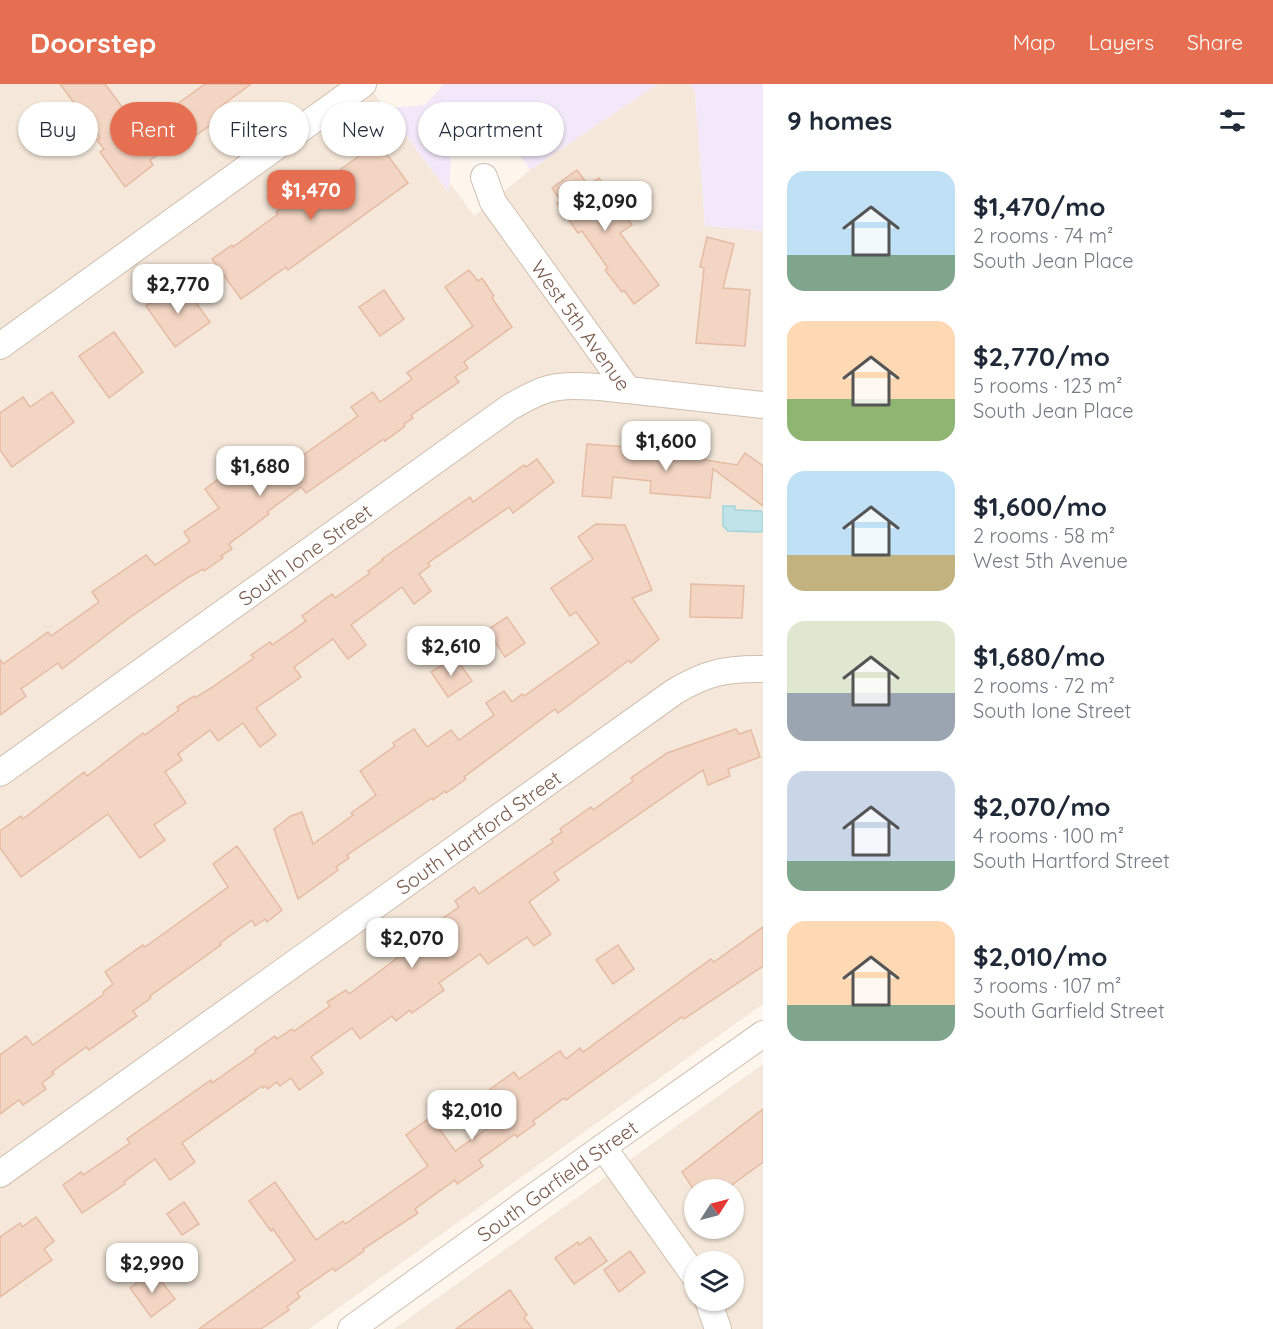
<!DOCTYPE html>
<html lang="en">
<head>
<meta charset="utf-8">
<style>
  :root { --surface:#fff; --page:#f2f2f3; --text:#1f2937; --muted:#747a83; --accent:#e76f51 }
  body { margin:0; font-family:Quicksand,sans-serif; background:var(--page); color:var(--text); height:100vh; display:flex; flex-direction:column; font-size:22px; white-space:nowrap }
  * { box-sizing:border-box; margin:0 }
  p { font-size:20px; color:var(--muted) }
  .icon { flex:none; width:33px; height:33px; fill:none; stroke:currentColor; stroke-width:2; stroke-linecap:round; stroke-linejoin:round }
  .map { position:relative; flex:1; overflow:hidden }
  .details { display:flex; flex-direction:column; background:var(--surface); width:510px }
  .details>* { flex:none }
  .top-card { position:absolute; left:18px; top:18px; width:570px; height:54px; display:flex; gap:12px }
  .needle { width:39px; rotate:54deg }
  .fabs { position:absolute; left:684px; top:1095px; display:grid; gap:12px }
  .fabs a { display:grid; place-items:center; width:60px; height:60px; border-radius:50%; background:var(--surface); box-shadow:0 2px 4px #0004; font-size:30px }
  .price { position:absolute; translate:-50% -51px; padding:0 14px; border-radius:12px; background:#fff; color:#222; font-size:20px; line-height:39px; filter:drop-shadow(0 2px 3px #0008) }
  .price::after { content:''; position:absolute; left:50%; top:36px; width:18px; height:14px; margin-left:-9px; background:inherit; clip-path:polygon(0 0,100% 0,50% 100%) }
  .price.on { background:var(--accent); color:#fff }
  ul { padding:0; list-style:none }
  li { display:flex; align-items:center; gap:18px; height:150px; padding:0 24px }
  li span { display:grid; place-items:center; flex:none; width:168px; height:120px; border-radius:18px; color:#555 }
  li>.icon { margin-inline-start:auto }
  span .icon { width:72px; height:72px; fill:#fffc; stroke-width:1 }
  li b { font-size:26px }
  h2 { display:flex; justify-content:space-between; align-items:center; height:72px; padding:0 24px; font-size:26px }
  .pill { padding:0 21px; border-radius:27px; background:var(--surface); box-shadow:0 2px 4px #0004; font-size:21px; line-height:54px }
  .pill.on { background:var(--accent); color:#fff }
  header { display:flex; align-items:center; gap:36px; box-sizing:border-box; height:84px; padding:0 30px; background:var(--accent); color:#fff }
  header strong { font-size:28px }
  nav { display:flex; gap:33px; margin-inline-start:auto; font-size:21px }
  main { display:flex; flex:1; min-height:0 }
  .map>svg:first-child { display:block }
  .residential { fill:#f5e8da; fill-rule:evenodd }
  .education { fill:#f3e8fa }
  .water { fill:#bfe3e8; stroke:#a5d3da; stroke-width:1.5 }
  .building { fill:#f3d5c3; stroke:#e6bba3; stroke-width:1.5 }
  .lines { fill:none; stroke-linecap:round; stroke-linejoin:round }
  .minor-casing { stroke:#d1beb0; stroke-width:28 }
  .minor { stroke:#fff; stroke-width:26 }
  .labels { text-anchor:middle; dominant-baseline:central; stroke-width:6; stroke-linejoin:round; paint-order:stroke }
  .street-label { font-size:20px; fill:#7a5c4d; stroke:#fffaf3 }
</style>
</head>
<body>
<header>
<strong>Doorstep</strong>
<nav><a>Map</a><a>Layers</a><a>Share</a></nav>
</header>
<main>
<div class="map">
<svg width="763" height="1245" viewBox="0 0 763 1245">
  <rect width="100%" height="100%" fill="#fdf6ec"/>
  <g class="residential">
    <polygon points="0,0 367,0 448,108 450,99 474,132 530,86 658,0 690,0 695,8 705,142 763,147 763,920 309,1245 0,1245"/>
    <path d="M763 980V1245H394ZM694 1106H734V1144H694ZM694 1178H734V1216H694Z"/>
  </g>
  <g class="education">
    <polygon points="444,0 658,0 530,86 508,53 475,54 451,72 449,109 386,24 425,21"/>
    <polygon points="690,0 763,0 763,147 705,142 695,8"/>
  </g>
  <polygon class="water" points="723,422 735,422 735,426 761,427 763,429 763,446 761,448 728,447 723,442"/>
  <g class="building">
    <polygon points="60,0 105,0 140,47 205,0 251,0 220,23 221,26 212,33 216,37 191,55 188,51 150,76 153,81 125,103 100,68 104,65 97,56 100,54"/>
    <polygon points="378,58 408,99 288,186 286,183 241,215 212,175 232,161 233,163 278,130 276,128 312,102 314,105"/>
    <polygon points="577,86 588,101 599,94 632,141 620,149 659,201 634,220 624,206 622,208 605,186 608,184 582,147 578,149 557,119 561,117 552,104"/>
    <polygon points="707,153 734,160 723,204 750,206 745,262 696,259 704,184 700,183"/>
    <polygon points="469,186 478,197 482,194 494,212 492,214 512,243 464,278 468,284 455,293 459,298 411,331 413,334 404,340 405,342 385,357 384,355 306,409 301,403 267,428 269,430 229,460 232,465 221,472 223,474 204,487 203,485 189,493 129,534 62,585 58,579 21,605 26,612 0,631 0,576 3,580 48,548 51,552 99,518 92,508 146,471 155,481 190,457 184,448 219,424 205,405 247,374 265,398 358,332 351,323 373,308 380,318 412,295 407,289 473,242 445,203"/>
    <polygon points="184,202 210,238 175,263 146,222 169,205 173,210"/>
    <polygon points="384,206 404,235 380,252 359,223"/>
    <polygon points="114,248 143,288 109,314 79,272"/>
    <polygon points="52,308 74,338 12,383 0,366 0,329 23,313 30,323"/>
    <polygon points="654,359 681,361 680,372 737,381 745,369 763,382 763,422 713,385 710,414 650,409 651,397 613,393 611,414 582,412 587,360 654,365"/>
    <polygon points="537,375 554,398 513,429 509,423 428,479 430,482 419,490 431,507 414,520 402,503 351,541 366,561 348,575 333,555 294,583 301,593 256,624 276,651 260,663 243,639 218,657 210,646 178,670 182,676 165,688 186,719 154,741 165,756 140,774 108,730 21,793 0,764 0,747 21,732 23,735 84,688 87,692 143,649 145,651 179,626 177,623 194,612 195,614 211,604 254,574 251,571 270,558 272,561 306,537 302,532 332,510 335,514 370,489 368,487 383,476 382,475 457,422 470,413 473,418 524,381 526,383"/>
    <polygon points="596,440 625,441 652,506 632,514 659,555 631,579 629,576 558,629 555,625 464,693 466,695 446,709 445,707 433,716 432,714 347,771 349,774 336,783 338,786 298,815 274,745 291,732 302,728 313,760 353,731 351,729 376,711 360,687 395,662 393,659 414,645 427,663 451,646 459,656 494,631 486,619 504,607 512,618 522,610 524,612 599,559 576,528 570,532 551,504 593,475 578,453"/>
    <polygon points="691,500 744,502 742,534 690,533"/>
    <polygon points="507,533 525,559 505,573 487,546"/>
    <polygon points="455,573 472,597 448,613 431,588"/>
    <polygon points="736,645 739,650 751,646 760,673 728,685 730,692 708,701 703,686 554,789 559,796 529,818 551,850 534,862 527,853 488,880 480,870 439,899 444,906 412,929 410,926 396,937 392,932 360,955 352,944 311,973 323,989 299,1006 291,994 280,1002 277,998 268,1005 266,1002 263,1004 262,1002 182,1059 195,1078 170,1096 155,1075 124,1098 125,1100 82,1129 63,1101 81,1088 83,1091 130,1059 127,1055 211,996 212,999 256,968 255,966 275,952 277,955 292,945 294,947 330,922 327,918 346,906 349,910 439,843 436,839 459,823 455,817 474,803 479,810 553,758 551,755 562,748 560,745 591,723 593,726 633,697 631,694 667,669"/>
    <polygon points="237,762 282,826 267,838 265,835 255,842 252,836 220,859 221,861 150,912 151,914 133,927 137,932 89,966 86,963 52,988 54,990 42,999 46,1005 23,1021 19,1016 0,1030 0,971 26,952 33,961 104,910 103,908 113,900 105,888 143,861 145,863 228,803 213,780"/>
    <polygon points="763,843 763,882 684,935 682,933 566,1016 564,1014 533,1037 535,1040 517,1053 515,1050 479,1076 483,1082 457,1100 455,1096 415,1125 418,1129 363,1165 364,1167 335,1187 333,1184 297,1209 300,1213 287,1223 289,1226 261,1245 199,1245 295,1176 273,1145 271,1147 249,1117 275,1098 316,1156 343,1137 345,1140 428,1082 406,1051 431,1033 455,1067 488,1044 471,1019 514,988 519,995 560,967 566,975 580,964 583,968 711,875 714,878"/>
    <polygon points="618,861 634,885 613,900 596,876"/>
    <polygon points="763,1025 763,1078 725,1106 694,1106 682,1088"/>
    <polygon points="184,1118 199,1140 182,1151 167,1130"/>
    <polygon points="36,1133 54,1157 44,1165 52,1176 0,1213 0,1153 20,1139 22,1143"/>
    <polygon points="590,1153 607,1177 574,1200 555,1174 578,1158 579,1161"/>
    <polygon points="630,1167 645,1188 619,1208 604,1186"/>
    <polygon points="154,1187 175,1215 151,1233 130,1204"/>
    <polygon points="510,1206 527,1231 524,1234 533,1245 456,1245"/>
  </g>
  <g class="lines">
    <g class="minor-casing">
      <g id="minor">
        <path id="s1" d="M484 93 493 118 628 306 763 321"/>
        <polyline points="0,262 363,0"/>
        <path id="s2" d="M0 689 510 323C525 315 541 305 558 303 581 300 605 304 628 306"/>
        <polyline points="603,1063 694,1191"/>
        <path id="s3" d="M0 1090 674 608C705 589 727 584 763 585"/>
        <polyline points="708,1216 718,1245"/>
        <path id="s4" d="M351 1245 603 1063 763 950"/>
      </g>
    </g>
    <use href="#minor" class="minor"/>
  </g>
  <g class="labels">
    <g class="street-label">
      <text stroke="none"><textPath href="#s1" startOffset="178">West 5th Avenue</textPath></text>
      <text stroke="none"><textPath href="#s2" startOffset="375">South Ione Street</textPath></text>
      <text stroke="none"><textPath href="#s3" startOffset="588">South Hartford Street</textPath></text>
      <text stroke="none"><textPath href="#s4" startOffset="254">South Garfield Street</textPath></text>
    </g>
  </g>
</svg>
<div class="fabs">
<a><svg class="needle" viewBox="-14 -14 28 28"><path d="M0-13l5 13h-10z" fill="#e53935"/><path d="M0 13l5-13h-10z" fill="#747a83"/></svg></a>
<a><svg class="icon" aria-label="layers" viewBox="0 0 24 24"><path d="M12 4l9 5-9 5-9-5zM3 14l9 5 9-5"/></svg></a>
</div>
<b class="price on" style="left:311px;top:137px">$1,470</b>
<b class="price" style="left:605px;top:148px">$2,090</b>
<b class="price" style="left:178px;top:231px">$2,770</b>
<b class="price" style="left:666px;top:388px">$1,600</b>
<b class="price" style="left:260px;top:413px">$1,680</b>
<b class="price" style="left:451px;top:593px">$2,610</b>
<b class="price" style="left:412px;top:885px">$2,070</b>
<b class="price" style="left:472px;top:1057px">$2,010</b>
<b class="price" style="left:152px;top:1210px">$2,990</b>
<div class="top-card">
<a class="pill">Buy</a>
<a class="pill on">Rent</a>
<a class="pill">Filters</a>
<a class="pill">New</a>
<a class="pill">Apartment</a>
</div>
</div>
<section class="details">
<h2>9 homes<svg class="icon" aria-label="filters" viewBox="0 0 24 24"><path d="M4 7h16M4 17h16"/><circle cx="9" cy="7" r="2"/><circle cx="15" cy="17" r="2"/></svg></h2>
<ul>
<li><span style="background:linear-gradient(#bfe0f5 70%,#7fa58c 0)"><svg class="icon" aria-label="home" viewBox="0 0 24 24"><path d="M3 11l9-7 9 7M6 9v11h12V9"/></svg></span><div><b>$1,470/mo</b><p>2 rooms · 74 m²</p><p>South Jean Place</p></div></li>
<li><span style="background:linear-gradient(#ffd9b3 65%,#8fb573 0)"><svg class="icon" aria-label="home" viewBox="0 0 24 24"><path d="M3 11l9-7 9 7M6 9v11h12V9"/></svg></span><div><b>$2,770/mo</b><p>5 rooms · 123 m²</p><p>South Jean Place</p></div></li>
<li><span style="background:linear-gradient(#bfe0f5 70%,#c2b280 0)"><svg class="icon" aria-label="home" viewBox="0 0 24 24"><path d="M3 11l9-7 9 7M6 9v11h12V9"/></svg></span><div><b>$1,600/mo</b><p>2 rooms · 58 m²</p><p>West 5th Avenue</p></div></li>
<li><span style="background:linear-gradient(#dfe7d0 60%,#9aa5b1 0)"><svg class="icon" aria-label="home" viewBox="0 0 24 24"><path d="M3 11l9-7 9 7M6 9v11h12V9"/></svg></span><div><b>$1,680/mo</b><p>2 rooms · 72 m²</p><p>South Ione Street</p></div></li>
<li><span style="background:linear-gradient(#c9d6e8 75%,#7fa58c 0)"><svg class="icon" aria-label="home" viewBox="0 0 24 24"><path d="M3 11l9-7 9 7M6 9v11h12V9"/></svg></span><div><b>$2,070/mo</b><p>4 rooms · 100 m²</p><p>South Hartford Street</p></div></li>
<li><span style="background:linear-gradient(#ffd9b3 70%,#7fa58c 0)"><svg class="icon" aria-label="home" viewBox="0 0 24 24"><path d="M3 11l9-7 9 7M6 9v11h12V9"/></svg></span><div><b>$2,010/mo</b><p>3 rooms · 107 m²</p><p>South Garfield Street</p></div></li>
</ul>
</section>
</main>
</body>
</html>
